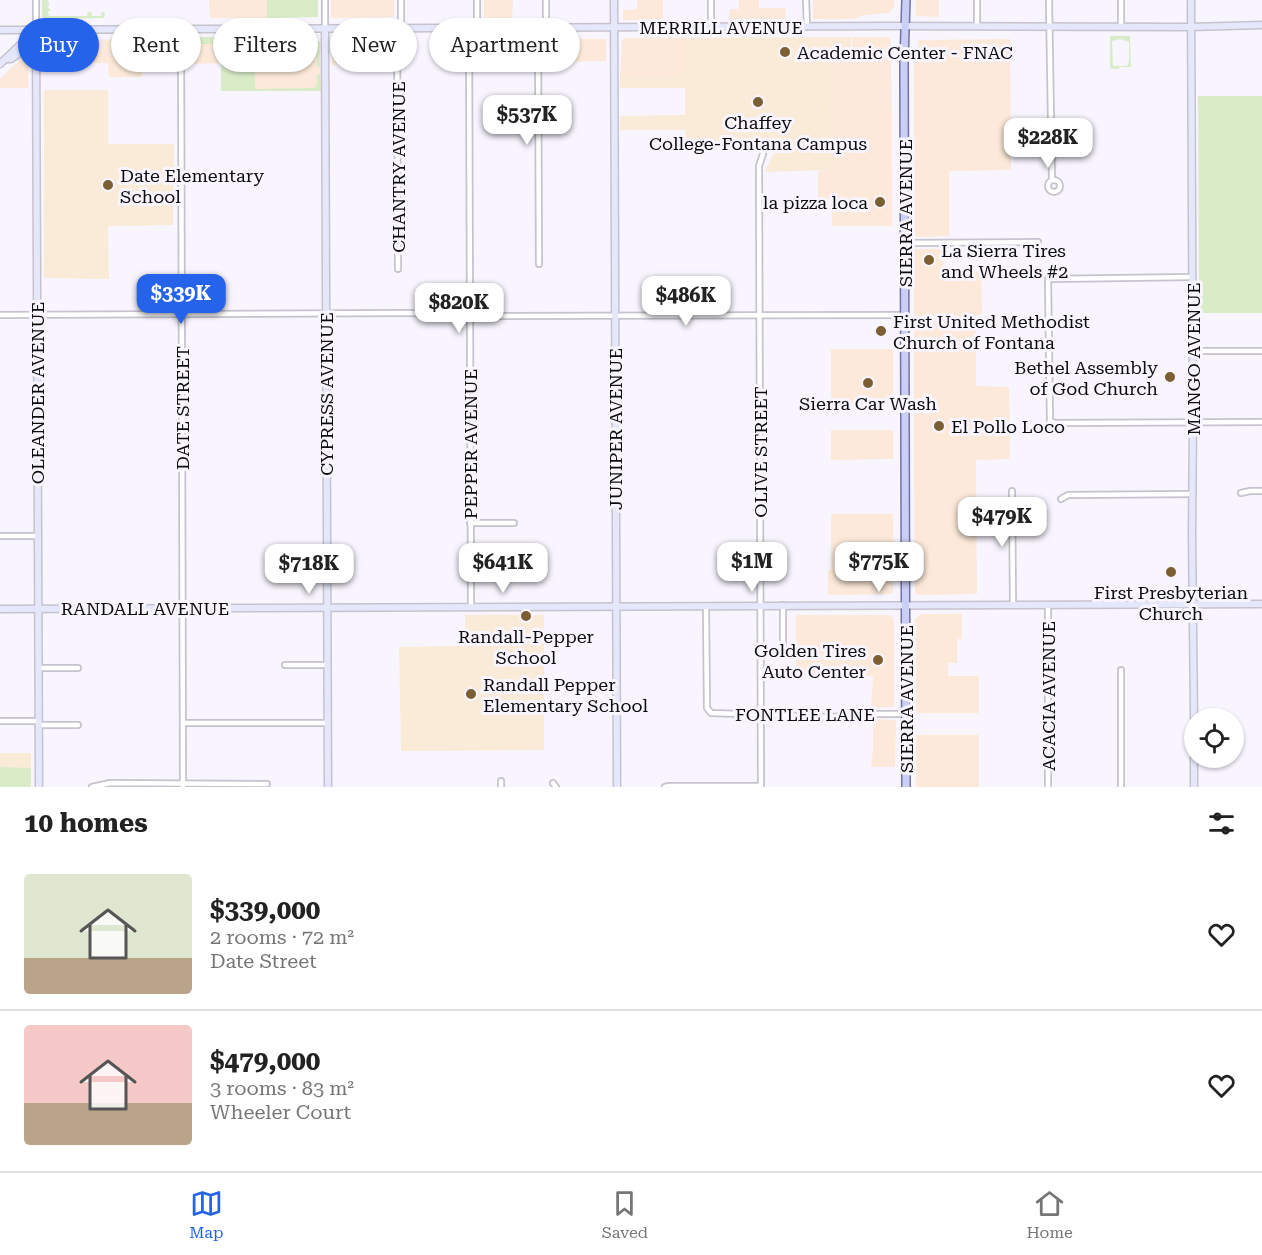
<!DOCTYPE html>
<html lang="en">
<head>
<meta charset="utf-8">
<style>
  :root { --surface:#fff; --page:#f6f6f6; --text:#222; --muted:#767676; --line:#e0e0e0; --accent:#2563eb }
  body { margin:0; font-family:"Roboto Serif",serif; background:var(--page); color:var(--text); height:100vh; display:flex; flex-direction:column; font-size:22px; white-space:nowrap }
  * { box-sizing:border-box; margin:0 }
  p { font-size:20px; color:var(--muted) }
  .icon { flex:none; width:33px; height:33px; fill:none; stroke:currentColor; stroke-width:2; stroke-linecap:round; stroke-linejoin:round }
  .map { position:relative; height:787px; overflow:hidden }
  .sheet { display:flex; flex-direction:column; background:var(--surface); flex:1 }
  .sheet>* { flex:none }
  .top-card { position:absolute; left:18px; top:18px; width:600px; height:54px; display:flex; gap:12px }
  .tools { position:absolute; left:1184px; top:708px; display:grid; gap:12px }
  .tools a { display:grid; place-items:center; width:60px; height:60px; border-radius:50%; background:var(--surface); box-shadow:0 2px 4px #0004; font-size:30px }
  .price { position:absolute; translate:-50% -51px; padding:0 14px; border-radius:12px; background:#fff; color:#222; font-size:20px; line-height:39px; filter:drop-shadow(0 2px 3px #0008) }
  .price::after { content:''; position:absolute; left:50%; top:36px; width:18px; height:14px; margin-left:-9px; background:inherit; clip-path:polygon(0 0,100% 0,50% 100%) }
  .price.on { background:var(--accent); color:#fff }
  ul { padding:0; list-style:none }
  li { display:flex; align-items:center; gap:18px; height:150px; padding:0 24px }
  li+li { border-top:2px solid var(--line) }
  li span { display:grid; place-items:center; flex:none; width:168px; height:120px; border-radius:6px; color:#555 }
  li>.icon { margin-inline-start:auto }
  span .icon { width:72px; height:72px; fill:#fffc; stroke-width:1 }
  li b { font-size:26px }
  h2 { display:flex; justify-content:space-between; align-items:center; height:72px; padding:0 24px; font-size:26px }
  .chip { padding:0 21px; border-radius:27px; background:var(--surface); box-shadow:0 2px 4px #0004; font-size:21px; line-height:54px }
  .chip.on { background:var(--accent); color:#fff }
  .tab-bar { display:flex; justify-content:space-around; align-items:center; height:84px; border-top:2px solid var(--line); background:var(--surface); font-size:16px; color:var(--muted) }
  .tab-bar a { display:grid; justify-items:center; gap:3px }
  .tab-bar .on { color:var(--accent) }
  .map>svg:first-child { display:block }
  .commercial { fill:#fce9d9 }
  .education { fill:#f9ebd7 }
  .green { fill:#d9ecc7; fill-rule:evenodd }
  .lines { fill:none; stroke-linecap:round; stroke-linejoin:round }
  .street-casing { stroke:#c6c3ce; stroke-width:8 }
  .secondary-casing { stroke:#c6c3ce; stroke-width:9 }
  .primary-casing { stroke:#7175a1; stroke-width:10 }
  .street { stroke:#fff; stroke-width:4.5 }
  .secondary { stroke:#e5e7fa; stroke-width:6 }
  .primary { stroke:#cbcef6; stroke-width:7 }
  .poi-dot { fill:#7b5e31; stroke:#f8f5fe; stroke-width:2 }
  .labels { text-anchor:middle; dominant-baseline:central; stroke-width:6; stroke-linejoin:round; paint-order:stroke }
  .street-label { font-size:18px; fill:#0c0b0e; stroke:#f8f5fe }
  .poi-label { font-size:18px; fill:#0c0b0e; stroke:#f8f5fe; text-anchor:start }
</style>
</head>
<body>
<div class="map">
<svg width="1262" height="787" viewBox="0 0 1262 787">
  <rect width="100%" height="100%" fill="#f8f5fe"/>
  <g class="commercial">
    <polygon points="209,0 267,0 267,18 210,18"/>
    <polygon points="331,0 394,0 394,16 393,17 331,18"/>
    <polygon points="484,0 513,0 512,20 484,17"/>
    <polygon points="637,0 663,0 663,20 623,20 623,10 637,9"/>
    <polygon points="739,0 759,0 759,8 786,8 785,20 729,20 730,9 739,9"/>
    <polygon points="813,0 894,0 894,7 889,13 865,15 852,19 813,19"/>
    <polygon points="916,0 939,0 939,17 916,16"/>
    <polygon points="315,36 315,39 320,42 321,91 253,91 253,37"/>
    <polygon points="188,37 233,37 233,63 184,64 184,41 188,41"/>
    <polygon points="852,37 889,37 891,40 892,226 832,226 832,199 818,199 818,171 831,170 830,61 852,61"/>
    <polygon points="624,38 685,38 685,76 620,77 622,40"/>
    <polygon points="46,39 170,40 173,43 173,63 142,63 142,77 109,77 108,63 44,63 44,42"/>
    <polygon points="335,39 361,39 361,64 332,65 332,42"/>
    <polygon points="478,39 606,39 606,61 544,62 532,65 476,65 476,41"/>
    <polygon points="1010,39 1011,170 949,171 949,236 916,237 914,234 914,51 918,48 918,40"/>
    <polygon points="26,54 29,54 28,88 0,88 0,79"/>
    <polygon points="916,249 943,249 943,271 981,271 982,314 976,315 976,386 1009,387 1010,459 976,460 977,594 917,595 915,593 914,460 914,250"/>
    <rect x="831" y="349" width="62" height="55"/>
    <polygon points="831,430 893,430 893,459 831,460"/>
    <polygon points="831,514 893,514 893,540 895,541 895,548 893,553 893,591 891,594 828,595 828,570 831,569"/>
    <polygon points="921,614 962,614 962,639 957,639 957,663 948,663 948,676 979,676 979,713 916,713 915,619"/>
    <polygon points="796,615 890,615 894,619 894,707 871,708 873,676 796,676"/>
    <polygon points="873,719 894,720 896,721 895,767 871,767 873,750"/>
    <polygon points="915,735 979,735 979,787 916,787"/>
  </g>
  <g class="education">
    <polygon points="851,37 851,60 830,60 831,170 765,172 774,153 771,147 763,143 758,144 754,147 754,143 686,143 685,130 620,130 620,116 685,115 685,88 620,88 620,77 685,76 685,38"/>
    <polygon points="44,90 108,90 108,144 174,144 173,225 108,226 109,279 44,278"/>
    <polygon points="465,615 544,615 544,750 401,751 399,647 465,646"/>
    <rect x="0" y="753" width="31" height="34"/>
  </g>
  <g class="green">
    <polygon points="42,0 47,0 49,3 48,8 50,9 50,11 48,11 49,16 87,16 88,12 91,12 92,16 101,16 102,12 105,12 104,18 45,19 42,17"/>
    <polygon points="267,0 318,0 318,17 267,18"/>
    <polygon points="315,36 315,39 320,42 320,67 317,67 317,50 311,42 272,42 272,45 270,44 270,37"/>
    <path d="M1110 36H1130L1131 67H1119V69H1111L1110 67ZM1120 39 1129 42V60L1128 65 1126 66H1114L1113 65 1112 41Z"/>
    <polygon points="188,37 254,37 255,89 314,88 317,84 317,75 320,74 321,91 221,91 221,63 233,63 233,40 227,40 226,44 189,44 189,49 184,49 184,41 188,41"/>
    <polygon points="1198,96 1262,96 1262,313 1199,313"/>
    <polygon points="0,767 31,768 31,787 0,787"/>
  </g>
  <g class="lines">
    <g class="street-casing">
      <g id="street">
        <polyline points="325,0 325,29"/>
        <polyline points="401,0 401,29"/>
        <polyline points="477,0 477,29"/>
        <polyline points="546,0 546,28"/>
        <polyline points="806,0 807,27"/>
        <polyline points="977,0 977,26"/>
        <polyline points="1049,0 1052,180"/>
        <polyline points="1121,0 1121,26"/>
        <polyline points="711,27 711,0"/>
        <polyline points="538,28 539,264"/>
        <polyline points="397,29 398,269"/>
        <polyline points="469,29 471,606"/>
        <polyline points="36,30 36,0"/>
        <polyline points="181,30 183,787"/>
        <circle cx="1054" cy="186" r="6"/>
        <polyline points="905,243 1038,242"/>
        <polyline points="1192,277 1048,279 1050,421 1055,423 1262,422"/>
        <polyline points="0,315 402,313 465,314 476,316 905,315"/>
        <polyline points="1192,351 1262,351"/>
        <polyline points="1012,491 1013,604"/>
        <polyline points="1241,493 1250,491 1262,491"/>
        <polyline points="1061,499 1068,495 1193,494"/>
        <polyline points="470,523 514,523"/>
        <polyline points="0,536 38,536"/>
        <polyline points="783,605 783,643"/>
        <polyline points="1048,605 1048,787"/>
        <polyline points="706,606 707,708 711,713 831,717 865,714 906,714"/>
        <polyline points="285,665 328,665"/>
        <polyline points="38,668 78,668"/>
        <polyline points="0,721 38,721"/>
        <polyline points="183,723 328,723"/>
        <polyline points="38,725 78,725"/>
        <polyline points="553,783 556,787"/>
        <polyline points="92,787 110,783 267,784"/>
        <polyline points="501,787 501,781"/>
        <polyline points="665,787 669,786 761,786"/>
        <polyline points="761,787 759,166 763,154"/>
        <polyline points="1121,787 1121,670"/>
      </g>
    </g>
    <g class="secondary-casing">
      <g id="secondary">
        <polyline points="614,0 617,787"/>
        <polyline points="1191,0 1193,422 1192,534 1194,718"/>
        <polyline points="325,29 328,787"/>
        <polyline points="0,30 893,26 1191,27 1262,25"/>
        <polyline points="36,30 39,787"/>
        <polyline points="8,59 11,59 27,48 31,48 36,52"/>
        <polyline points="0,64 36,30"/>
        <polyline points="0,609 1262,604"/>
        <polyline points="1194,758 1194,787"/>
      </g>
    </g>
    <g class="primary-casing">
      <polyline id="primary" points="906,0 904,61 906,787"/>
    </g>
    <use href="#street" class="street"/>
    <use href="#secondary" class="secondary"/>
    <use href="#primary" class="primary"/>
  </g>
  <g class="poi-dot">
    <circle cx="785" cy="52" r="6"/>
    <circle cx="758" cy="102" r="6"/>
    <circle cx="108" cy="185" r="6"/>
    <circle cx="880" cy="202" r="6"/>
    <circle cx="929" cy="260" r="6"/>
    <circle cx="881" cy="331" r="6"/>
    <circle cx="1170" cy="377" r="6"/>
    <circle cx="868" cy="383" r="6"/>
    <circle cx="939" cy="426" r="6"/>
    <circle cx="1171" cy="572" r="6"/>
    <circle cx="526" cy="616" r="6"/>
    <circle cx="878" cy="660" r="6"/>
    <circle cx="471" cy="694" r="6"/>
  </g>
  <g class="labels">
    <g class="street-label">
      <text x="721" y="27">MERRILL AVENUE</text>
      <text transform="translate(398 167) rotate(-90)">CHANTRY AVENUE</text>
      <text transform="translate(905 213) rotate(-90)">SIERRA AVENUE</text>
      <text transform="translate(1193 359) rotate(-90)">MANGO AVENUE</text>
      <text transform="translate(37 393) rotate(-90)">OLEANDER AVENUE</text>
      <text transform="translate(326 394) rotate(-90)">CYPRESS AVENUE</text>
      <text transform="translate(182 408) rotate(-90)">DATE STREET</text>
      <text transform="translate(615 429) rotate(-90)">JUNIPER AVENUE</text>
      <text transform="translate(470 444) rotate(-90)">PEPPER AVENUE</text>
      <text transform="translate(760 452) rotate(-90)">OLIVE STREET</text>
      <text x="145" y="608">RANDALL AVENUE</text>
      <text transform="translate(1048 696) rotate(-90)">ACACIA AVENUE</text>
      <text transform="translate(906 699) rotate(-90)">SIERRA AVENUE</text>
      <text x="805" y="714">FONTLEE LANE</text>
    </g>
    <g class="poi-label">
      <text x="797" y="52">Academic Center - FNAC</text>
      <text x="758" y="122" text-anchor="middle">Chaffey<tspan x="758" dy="21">College-Fontana Campus</tspan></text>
      <text x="120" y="175">Date Elementary<tspan x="120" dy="21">School</tspan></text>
      <text x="868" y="202" text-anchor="end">la pizza loca</text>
      <text x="941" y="250">La Sierra Tires<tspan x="941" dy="21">and Wheels #2</tspan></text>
      <text x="893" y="321">First United Methodist<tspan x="893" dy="21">Church of Fontana</tspan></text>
      <text x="1158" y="367" text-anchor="end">Bethel Assembly<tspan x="1158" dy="21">of God Church</tspan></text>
      <text x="868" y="403" text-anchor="middle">Sierra Car Wash</text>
      <text x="951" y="426">El Pollo Loco</text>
      <text x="1171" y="592" text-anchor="middle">First Presbyterian<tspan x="1171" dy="21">Church</tspan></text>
      <text x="526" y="636" text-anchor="middle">Randall-Pepper<tspan x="526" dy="21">School</tspan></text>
      <text x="866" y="650" text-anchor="end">Golden Tires<tspan x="866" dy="21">Auto Center</tspan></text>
      <text x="483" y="684">Randall Pepper<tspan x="483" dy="21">Elementary School</tspan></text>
    </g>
  </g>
</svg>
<div class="tools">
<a><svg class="icon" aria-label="locate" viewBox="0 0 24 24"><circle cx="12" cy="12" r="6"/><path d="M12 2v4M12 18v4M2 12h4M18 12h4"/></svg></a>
</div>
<b class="price" style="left:527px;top:146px">$537K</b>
<b class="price" style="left:1048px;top:169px">$228K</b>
<b class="price on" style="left:181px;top:325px">$339K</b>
<b class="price" style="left:686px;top:327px">$486K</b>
<b class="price" style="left:459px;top:334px">$820K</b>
<b class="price" style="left:1002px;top:548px">$479K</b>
<b class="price" style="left:752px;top:593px">$1M</b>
<b class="price" style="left:879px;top:593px">$775K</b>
<b class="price" style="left:503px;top:594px">$641K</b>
<b class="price" style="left:309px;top:595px">$718K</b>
<div class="top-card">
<a class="chip on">Buy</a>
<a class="chip">Rent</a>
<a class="chip">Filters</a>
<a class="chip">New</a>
<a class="chip">Apartment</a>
</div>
</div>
<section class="sheet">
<h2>10 homes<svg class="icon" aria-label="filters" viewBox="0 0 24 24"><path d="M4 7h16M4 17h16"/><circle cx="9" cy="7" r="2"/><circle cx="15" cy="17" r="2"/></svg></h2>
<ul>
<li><span style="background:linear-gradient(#dfe7d0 70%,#b9a48a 0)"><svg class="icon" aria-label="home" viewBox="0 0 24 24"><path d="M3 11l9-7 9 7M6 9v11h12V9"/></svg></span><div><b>$339,000</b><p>2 rooms · 72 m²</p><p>Date Street</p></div><svg class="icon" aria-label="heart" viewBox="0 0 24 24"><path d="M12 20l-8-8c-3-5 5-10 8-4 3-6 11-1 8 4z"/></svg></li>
<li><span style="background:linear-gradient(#f6c9c9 65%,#b9a48a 0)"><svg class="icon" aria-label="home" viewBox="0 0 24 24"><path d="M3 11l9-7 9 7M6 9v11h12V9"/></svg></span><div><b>$479,000</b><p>3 rooms · 83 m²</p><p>Wheeler Court</p></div><svg class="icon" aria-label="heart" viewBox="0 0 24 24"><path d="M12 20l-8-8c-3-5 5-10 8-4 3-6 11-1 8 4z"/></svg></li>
</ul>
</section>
<nav class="tab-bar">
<a class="on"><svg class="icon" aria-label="map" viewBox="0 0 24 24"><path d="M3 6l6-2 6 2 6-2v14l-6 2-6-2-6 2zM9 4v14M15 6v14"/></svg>Map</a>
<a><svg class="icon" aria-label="saved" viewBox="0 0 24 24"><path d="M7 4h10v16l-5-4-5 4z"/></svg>Saved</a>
<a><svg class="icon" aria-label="home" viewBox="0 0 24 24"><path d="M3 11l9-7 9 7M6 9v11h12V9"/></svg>Home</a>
</nav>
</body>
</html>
